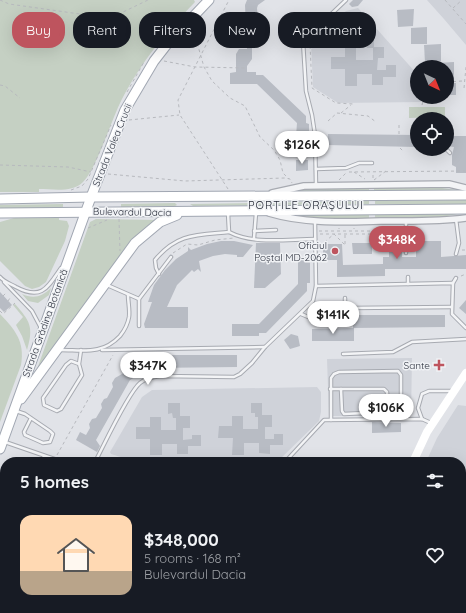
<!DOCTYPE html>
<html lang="en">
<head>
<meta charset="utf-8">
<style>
  :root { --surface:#171b24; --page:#242831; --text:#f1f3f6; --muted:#9ea1a6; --line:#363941; --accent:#be545e }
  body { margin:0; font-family:Quicksand,sans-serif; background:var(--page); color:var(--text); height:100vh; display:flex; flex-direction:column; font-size:15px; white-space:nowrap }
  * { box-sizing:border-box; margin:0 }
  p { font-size:13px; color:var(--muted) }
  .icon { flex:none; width:22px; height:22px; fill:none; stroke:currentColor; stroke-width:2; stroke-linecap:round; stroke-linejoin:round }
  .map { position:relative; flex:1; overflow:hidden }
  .side { position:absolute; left:0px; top:457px; width:466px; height:156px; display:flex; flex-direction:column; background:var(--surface); border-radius:16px 16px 0 0; box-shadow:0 4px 16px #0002 }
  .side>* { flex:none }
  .banner { position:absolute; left:12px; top:12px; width:442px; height:36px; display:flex; gap:8px }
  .needle { width:26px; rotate:137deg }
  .controls { position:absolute; left:410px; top:60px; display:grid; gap:8px }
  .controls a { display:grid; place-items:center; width:44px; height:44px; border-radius:50%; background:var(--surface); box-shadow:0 4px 16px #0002; font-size:20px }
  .price { position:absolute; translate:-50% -34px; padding:0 9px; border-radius:14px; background:#fff; color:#222; font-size:13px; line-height:26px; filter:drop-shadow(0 1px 2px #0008) }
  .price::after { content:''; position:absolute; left:50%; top:24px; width:12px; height:9px; margin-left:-6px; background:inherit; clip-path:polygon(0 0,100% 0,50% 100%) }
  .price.on { background:var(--accent); color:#fff }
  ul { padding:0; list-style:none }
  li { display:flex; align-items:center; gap:12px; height:100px; padding:0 20px }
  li+li { border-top:1px solid var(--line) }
  li span { display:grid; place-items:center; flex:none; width:112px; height:80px; border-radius:12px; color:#555 }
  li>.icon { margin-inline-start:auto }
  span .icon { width:48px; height:48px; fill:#fffc; stroke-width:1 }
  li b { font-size:17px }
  h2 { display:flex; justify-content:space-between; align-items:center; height:48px; padding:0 20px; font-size:17px }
  .tag { padding:0 14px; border-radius:16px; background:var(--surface); box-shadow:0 4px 16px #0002; font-size:14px; line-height:36px }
  .tag.on { background:var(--accent); color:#fff }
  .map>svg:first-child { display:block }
  .built { fill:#cfd2d9 }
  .green { fill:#c5d0c3 }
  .building { fill:#b8bcc4 }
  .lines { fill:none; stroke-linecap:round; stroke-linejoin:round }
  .lane-casing { stroke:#a7aab1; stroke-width:4.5 }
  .street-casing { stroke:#a7aab1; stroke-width:8 }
  .primary-casing { stroke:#a1a7b2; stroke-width:11 }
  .path { stroke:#b7b9be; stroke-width:1; stroke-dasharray:3 3; stroke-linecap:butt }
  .lane { stroke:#f3f4f6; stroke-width:2.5 }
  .street { stroke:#f3f4f6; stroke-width:5.5 }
  .secondary { stroke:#fff; stroke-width:8 }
  .primary { stroke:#fff; stroke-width:9 }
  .poi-dot { fill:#be545e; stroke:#f0f2f5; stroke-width:1.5 }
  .labels { text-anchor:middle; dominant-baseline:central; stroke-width:3; stroke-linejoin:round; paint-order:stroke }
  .street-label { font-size:10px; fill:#2b303d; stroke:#f0f2f5 }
  .poi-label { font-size:10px; fill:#2b303d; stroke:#f0f2f5; text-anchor:end }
  .neighbourhood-label { font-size:11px; letter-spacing:1px; fill:#1d222e; stroke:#f0f2f5 }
</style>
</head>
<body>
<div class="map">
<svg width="466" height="613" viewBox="0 0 466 613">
  <rect width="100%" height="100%" fill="#e1e3e8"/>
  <g class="built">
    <polygon points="427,0 466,0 466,45 444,19"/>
    <polygon points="358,8 417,74 417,97 422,97 421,102 338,103 313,87 311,43 346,11"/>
    <polygon points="412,358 411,416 329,416 327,359"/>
    <polygon points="317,387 321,392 321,412 319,421 277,462 219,460 211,458 210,462 137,462 111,454 110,452 142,397 152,390"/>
    <polygon points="458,405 466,406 466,613 411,613 411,608 461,608 461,462 426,462 437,438"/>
    <polygon points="306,608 379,608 378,613 306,613"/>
  </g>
  <g class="green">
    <path d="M0 0H194L195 2C165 33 142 61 122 99 112 118 96 170 83 182 72 193 53 189 39 189V192H0Z"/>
    <polygon points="409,107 445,107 445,117 409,118"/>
    <polygon points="435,187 456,190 374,192 374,188"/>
    <polygon points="314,188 369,188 369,192 293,191"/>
    <polygon points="466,200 466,204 375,204 375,201"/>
    <polygon points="369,201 369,204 193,206 190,204"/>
    <polygon points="175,203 177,205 175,206 121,207 121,204"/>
    <polygon points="63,204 63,208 0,208 0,205"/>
    <polygon points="369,214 369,218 314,218 295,215"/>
    <polygon points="375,214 457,214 442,217 375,218"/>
    <polygon points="59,217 59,220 67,221 69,226 65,241 46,282 39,287 32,289 25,286 0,261 0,222 14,218"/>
    <polygon points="96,219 157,220 135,237 36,372 90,222"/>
    <path d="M51 288 49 295 38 303 28 301 22 294C33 299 42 297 51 288Z"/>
    <path d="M15 304C30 321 34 327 27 350L22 336 16 325 23 317 13 305Z"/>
    <path d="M0 314C15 330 25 341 21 365L0 422Z"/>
  </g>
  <g class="building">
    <polygon points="247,0 265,0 258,5 257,8 260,45 259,48 252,48 252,59 247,66 247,72 256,72 256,75 263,75 306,116 306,123 309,124 309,150 297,150 295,149 297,123 257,84 230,84 230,73 236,72 236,54 239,49 247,49 245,5"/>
    <polygon points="353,0 363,0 358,6 352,7 349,4"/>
    <polygon points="414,9 413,26 398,27 397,10"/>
    <polygon points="427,27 427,44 411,44 411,28"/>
    <polygon points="363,34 374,34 374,47 384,47 384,58 378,58 377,70 386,70 386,65 396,65 396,77 383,77 383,85 372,85 372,74 357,74 357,86 345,86 345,69 331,69 331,57 345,57 345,48 356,48 356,60 373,60 373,48 367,48 367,44 363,44"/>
    <polygon points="441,44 441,61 425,62 424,45"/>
    <polygon points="454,62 454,83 456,83 456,95 447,95 447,67 438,67 437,63"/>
    <polygon points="328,134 417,135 417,147 327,145"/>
    <polygon points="447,136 466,136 466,173 456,173 456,167 452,165 452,155 454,147 447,146"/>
    <polygon points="296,160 308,160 308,170 296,171"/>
    <polygon points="221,241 234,241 253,245 243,257 237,257 237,255 225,254 213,256 199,261 201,272 198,269 194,272 192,270 177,285 167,307 188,307 188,328 145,328 144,324 152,302 148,302 154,285 165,270 176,259 188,251 188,247 191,250 207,244"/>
    <polygon points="416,241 441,241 441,257 466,255 466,269 385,269 385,276 337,277 337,260 323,260 323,244 342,244 343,265 383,264 383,257 389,257 389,245 402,245 402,257 416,257"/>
    <polygon points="256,243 280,243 281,274 265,288 254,288"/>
    <polygon points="352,243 372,243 372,254 353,254"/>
    <polygon points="298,257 310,257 310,283 307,283 307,291 266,333 259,333 259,336 232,336 232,324 259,324 298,284"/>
    <polygon points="0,292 12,305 4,312 0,308"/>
    <polygon points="466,300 466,314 459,308"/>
    <polygon points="353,315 445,315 445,327 353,328"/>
    <polygon points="354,328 354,341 312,341 312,329"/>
    <polygon points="291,334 298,336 300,346 290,349 284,340"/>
    <polygon points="155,355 237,355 237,367 150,368 130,380 96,440 100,446 97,452 76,440 80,432 86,435 90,428 89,424 92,419 96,418 102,408 101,404 104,399 107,398 113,387 112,383 115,378"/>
    <polygon points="168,403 180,403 180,416 190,416 190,428 183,428 183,440 192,439 192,435 201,435 201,446 188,446 188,454 177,454 177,444 162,444 162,455 150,455 150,439 136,439 136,427 150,427 150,417 161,417 161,430 176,430 176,418 173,418 172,413 168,414"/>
    <polygon points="251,403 262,403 262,415 272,415 272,427 265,427 265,439 274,439 274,434 283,434 283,445 270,445 270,454 259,453 259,443 244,443 244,455 232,455 233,438 218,438 219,426 232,426 232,416 243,416 243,429 258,429 258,417 255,417 255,413 251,413"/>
    <polygon points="372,422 401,423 401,432 372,433"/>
    <rect x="461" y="506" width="5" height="14"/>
    <polygon points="0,564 5,569 5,608 48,608 44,613 0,613"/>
    <rect x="461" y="578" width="5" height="32"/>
    <rect x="437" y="608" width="15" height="5"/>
  </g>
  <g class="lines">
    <g class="lane-casing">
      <g id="lane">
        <polyline points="446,149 450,153"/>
        <polyline points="316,169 346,168 359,163 372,163"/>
        <polyline points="316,185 315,135 312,115 306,91 303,41 346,0"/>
        <polyline points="406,222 406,253"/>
        <polyline points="254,231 276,230"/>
        <path d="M229 232C254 245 288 239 315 239"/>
        <polyline points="254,238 256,213"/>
        <polyline points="456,254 459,243 456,219"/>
        <path d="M159 274 156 268 155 260C177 233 197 235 229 232L228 213"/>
        <path d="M0 277C4 282 11 284 16 287 42 301 48 287 61 268"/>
        <polyline points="408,277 408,284"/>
        <polyline points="4,282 32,311 41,328"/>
        <polyline points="453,283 456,278"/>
        <polyline points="107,285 139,299"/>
        <polyline points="316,286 453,283 452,314 466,328"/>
        <polyline points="351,308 451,307"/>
        <polyline points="301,314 313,319 341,317 345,311 345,298"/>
        <polyline points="139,326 139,299 171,257"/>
        <path d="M60 350C84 350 102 355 120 336 124 331 128 323 129 317 130 310 128 302 128 295"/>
        <polyline points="102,350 265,347"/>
        <polyline points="343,354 393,352 412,342 466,339"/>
        <polyline points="79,364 71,361 66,365 43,398 44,405 57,411 61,409 82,375 79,364 81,350"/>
        <polyline points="330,389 384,389 387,392 388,406"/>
        <polyline points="341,389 342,411 344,414 365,413 369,409 369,404"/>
        <polyline points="16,411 25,414 50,431 53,434 50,442 43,443 25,435 24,432 31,418"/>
        <polyline points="422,419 418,408 422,394 429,391 451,391"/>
        <polyline points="331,420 331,378 334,374 339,372 398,371 401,375 401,407"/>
        <polyline points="5,442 63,462"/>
        <polyline points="42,462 44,456"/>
        <path d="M95 462C104 445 128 393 140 383 146 378 153 377 161 376L234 377 240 374 252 363 265 347 313 301 316 286 315 222"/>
        <polyline points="285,462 324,420 422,419 431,423"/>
        <polyline points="0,480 5,480"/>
        <polyline points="0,504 5,504"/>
        <polyline points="420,613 420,608"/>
      </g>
    </g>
    <g class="street-casing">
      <g id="street">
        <polyline points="272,193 304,186 449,184 466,188"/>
        <path d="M269 213C306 224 343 222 381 221 409 221 438 222 466 218"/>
      </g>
    </g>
    <g class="primary-casing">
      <g id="primary">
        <polyline points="0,199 91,197 466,195"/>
        <polyline points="0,213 466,209"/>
        <polyline points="21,399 135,243 160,222 177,215"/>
        <polyline points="0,449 91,197 125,110 154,61 168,43 209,0"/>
      </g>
    </g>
    <g class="path">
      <polyline points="0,0 9,4 101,17 119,14 148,0"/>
      <polyline points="445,0 466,24"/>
      <polyline points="453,8 462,0"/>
      <polyline points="177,22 183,16"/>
      <polyline points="320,31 310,45 312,88 336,103 353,104"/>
      <polyline points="194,32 204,67 212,81 230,98 245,106 260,137 274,150 280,160 283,173 289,179"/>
      <polyline points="164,61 195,67 247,68"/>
      <polyline points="447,82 462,81"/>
      <polyline points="0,85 5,86 20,98"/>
      <polyline points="464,88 466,67"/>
      <polyline points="127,92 144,62"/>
      <polyline points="422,105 424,97"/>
      <polyline points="341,113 351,105"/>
      <polyline points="129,120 179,115"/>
      <polyline points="328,121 337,113 368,116 376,122"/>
      <polyline points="399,125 399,135"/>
      <polyline points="400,148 403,151"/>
      <polyline points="0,165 68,167 91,172"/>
      <polyline points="349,172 466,171"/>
      <polyline points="354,172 365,179"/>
      <polyline points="108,174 185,181 285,178 290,179 292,183"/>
      <polyline points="373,178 373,172"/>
      <polyline points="339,180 347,172"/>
      <polyline points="374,180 386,171"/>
      <polyline points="228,189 180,115 178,100 229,0"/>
      <polyline points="71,190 82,186 88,179 111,125"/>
      <polyline points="119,219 120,251"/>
      <polyline points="88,228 107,220"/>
      <polyline points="339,228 339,229"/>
      <polyline points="354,228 354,229"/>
      <polyline points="319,231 402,231"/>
      <polyline points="320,234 401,234"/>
      <polyline points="345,235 345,247"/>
      <polyline points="320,246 334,234 345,245"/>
      <polyline points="462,250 466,250"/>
      <polyline points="173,253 187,244 198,245 215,240 234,238"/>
      <polyline points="461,276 466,274"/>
      <polyline points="3,296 6,293"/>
      <polyline points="8,301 10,298"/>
      <polyline points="0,311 3,314 15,303"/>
      <polyline points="57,455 113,355"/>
      <polyline points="461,568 466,568"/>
      <polyline points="431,613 431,608"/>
    </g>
    <use href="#lane" class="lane"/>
    <use href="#street" class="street"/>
    <g class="secondary">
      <polyline points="413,462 427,432 466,373"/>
      <polyline points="399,613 399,608"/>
    </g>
    <use href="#primary" class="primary"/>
  </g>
  <g class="poi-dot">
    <circle cx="335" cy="251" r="4"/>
    <path d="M437 359h4v4h4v4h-4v4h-4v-4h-4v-4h4z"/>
  </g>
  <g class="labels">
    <g class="street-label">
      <text transform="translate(112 145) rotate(-68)">Strada Valea Crucii</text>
      <text transform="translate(132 212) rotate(1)">Bulevardul Dacia</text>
      <text transform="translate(45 323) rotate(-70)">Strada Grădina Botanică</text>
    </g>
    <g class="poi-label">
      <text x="327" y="245">Oficiul<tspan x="327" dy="12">Poștal MD-2062</tspan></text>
      <text x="430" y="365">Sante</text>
    </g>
    <g class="neighbourhood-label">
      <text x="306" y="205">PORȚILE ORAȘULUI</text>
    </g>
  </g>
</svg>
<div class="controls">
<a><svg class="needle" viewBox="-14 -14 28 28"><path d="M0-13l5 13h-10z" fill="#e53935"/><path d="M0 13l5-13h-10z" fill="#9ea1a6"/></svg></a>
<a><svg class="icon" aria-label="locate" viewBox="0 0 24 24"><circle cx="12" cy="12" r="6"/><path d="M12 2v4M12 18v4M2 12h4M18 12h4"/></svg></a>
</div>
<b class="price" style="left:302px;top:165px">$126K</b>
<b class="price on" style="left:397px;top:260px">$348K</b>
<b class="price" style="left:333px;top:335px">$141K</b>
<b class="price" style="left:148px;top:386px">$347K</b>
<b class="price" style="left:386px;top:428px">$106K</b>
<div class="banner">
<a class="tag on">Buy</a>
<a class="tag">Rent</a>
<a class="tag">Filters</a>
<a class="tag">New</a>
<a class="tag">Apartment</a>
</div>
<section class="side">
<h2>5 homes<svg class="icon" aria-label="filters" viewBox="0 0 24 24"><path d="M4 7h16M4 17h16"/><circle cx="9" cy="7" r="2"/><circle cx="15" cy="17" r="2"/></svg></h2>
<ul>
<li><span style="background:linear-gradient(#ffd9b3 70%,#b9a48a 0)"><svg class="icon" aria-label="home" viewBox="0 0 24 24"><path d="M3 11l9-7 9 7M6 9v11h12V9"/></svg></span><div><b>$348,000</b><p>5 rooms · 168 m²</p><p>Bulevardul Dacia</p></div><svg class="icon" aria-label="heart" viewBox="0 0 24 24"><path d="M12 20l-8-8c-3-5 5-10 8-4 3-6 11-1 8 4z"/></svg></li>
</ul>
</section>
</div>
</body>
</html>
